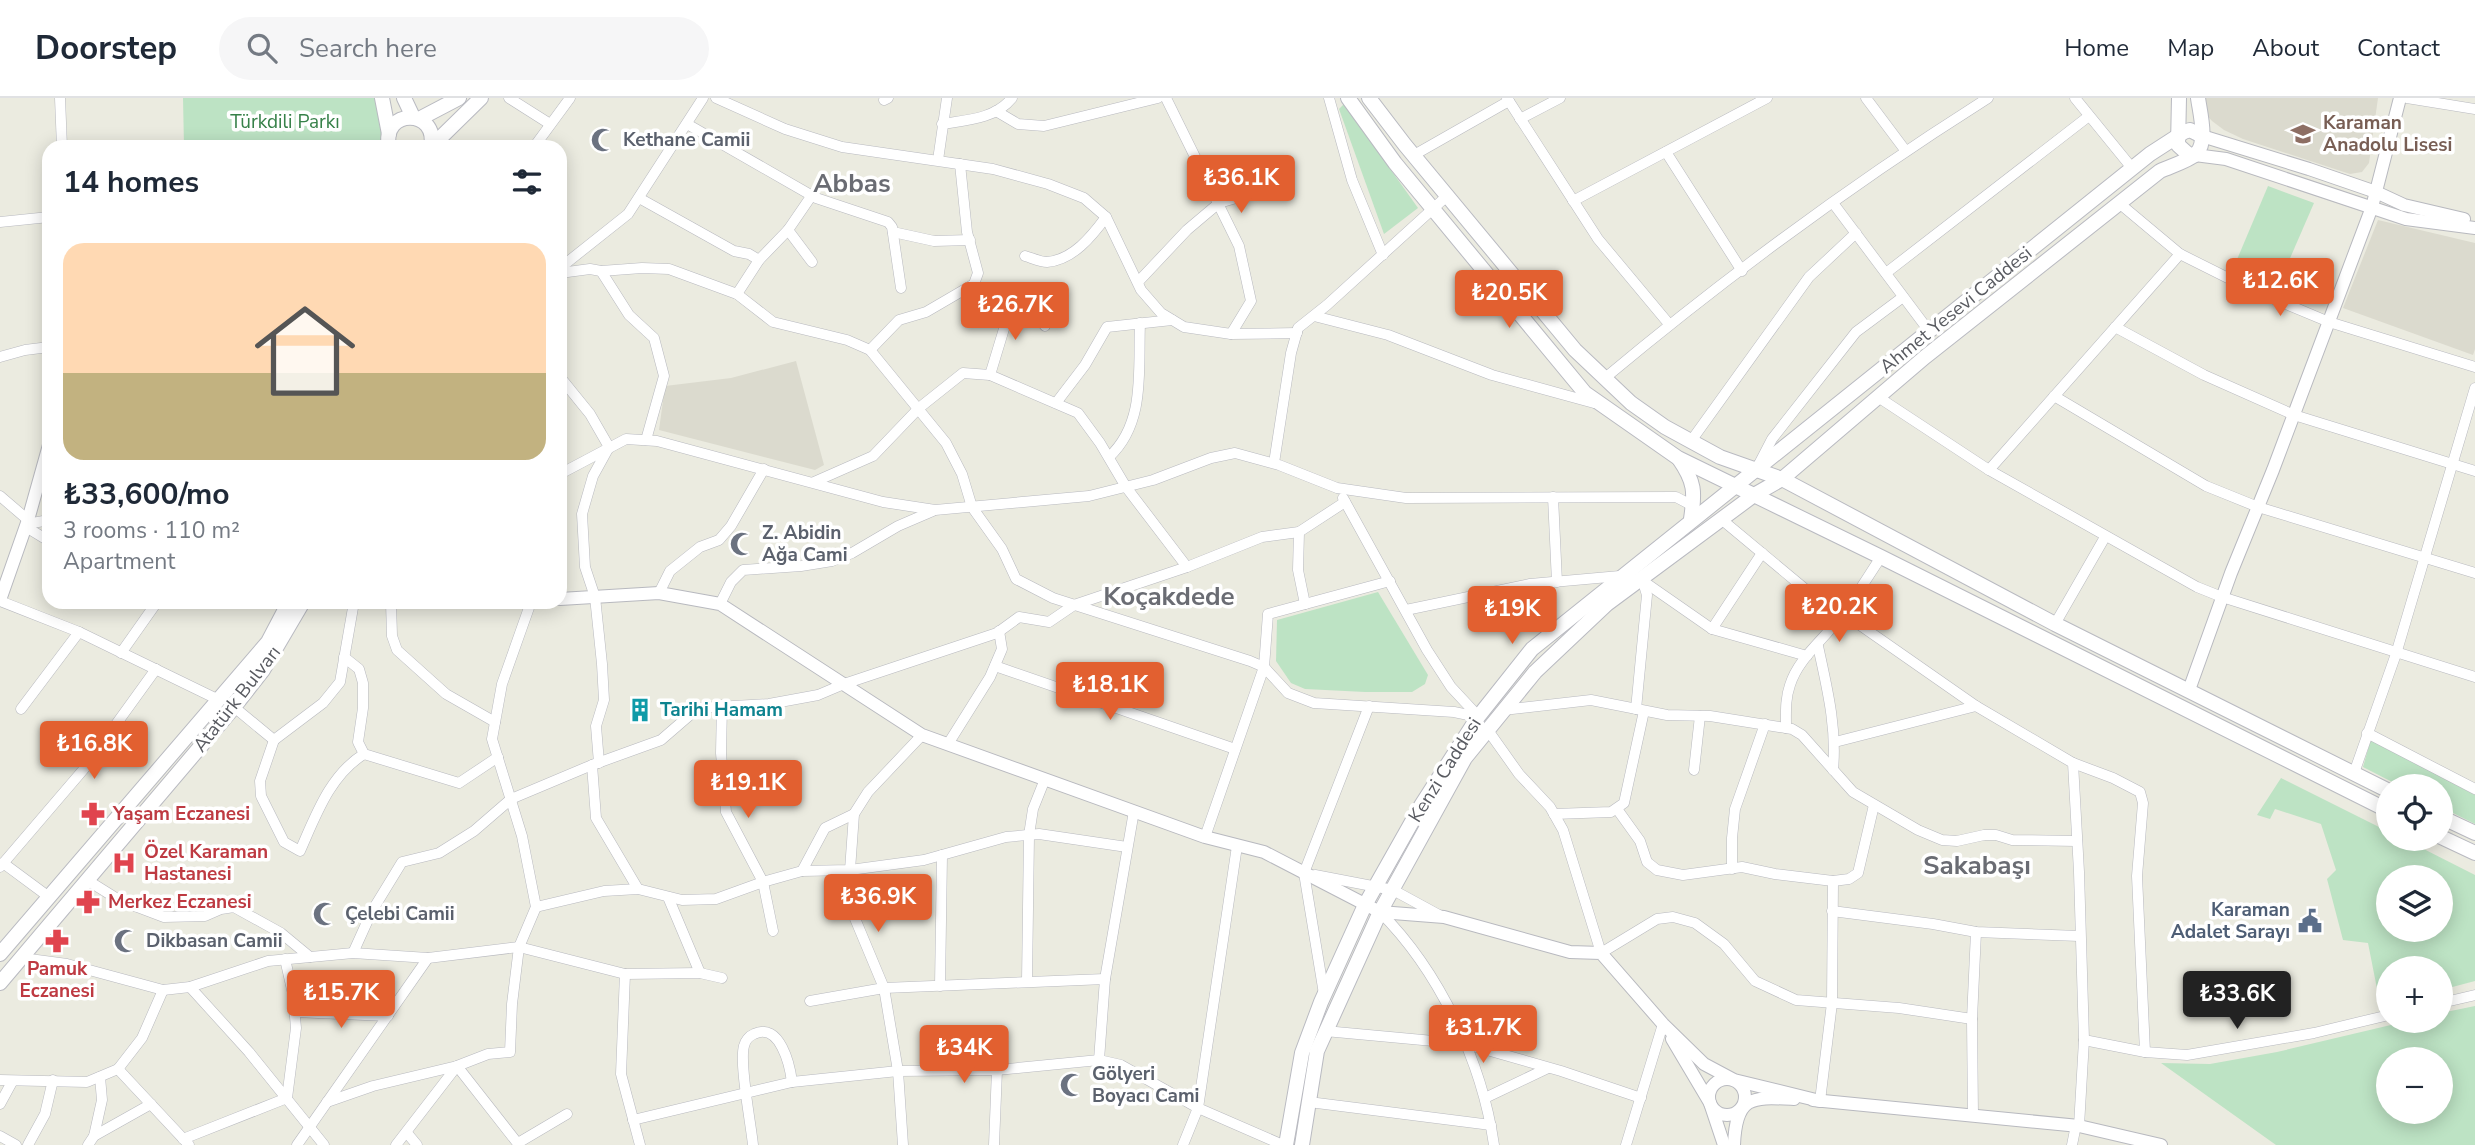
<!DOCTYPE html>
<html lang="en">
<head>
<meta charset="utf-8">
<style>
  :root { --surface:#fff; --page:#f6f6f7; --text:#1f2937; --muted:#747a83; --line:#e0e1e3; --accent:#e26030 }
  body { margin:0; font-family:"Nunito Sans",sans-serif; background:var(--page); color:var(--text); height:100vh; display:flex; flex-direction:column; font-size:26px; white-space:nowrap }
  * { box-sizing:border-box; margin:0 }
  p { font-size:23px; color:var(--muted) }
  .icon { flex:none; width:38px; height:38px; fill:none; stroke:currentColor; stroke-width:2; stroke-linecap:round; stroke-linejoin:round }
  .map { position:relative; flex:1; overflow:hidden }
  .side { position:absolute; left:42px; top:42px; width:525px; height:469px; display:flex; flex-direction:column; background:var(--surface); border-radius:21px; box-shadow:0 4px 18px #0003 }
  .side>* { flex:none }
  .buttons { position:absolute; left:2376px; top:676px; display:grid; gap:14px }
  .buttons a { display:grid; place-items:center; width:77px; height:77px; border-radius:50%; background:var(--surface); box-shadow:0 4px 18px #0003; font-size:35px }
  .price { position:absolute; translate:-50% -60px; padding:0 16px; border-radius:7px; background:var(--accent); color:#fff; font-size:23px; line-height:46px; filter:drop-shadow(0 2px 4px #0008) }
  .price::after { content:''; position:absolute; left:50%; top:42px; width:21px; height:16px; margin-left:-10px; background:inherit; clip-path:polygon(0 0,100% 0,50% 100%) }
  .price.on { background:#222; color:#fff }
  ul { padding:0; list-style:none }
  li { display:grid; align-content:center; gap:14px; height:371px; padding:0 21px }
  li+li { border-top:2px solid var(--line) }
  li span { display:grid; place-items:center; height:217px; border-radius:21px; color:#555 }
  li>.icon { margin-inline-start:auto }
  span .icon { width:126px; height:126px; fill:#fffc; stroke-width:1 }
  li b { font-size:30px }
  h2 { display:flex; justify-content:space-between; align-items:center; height:84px; padding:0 21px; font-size:30px }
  header { display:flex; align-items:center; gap:42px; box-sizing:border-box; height:98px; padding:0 35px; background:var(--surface); border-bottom:2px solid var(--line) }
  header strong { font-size:33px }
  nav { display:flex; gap:38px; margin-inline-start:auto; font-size:24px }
  .search { width:490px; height:63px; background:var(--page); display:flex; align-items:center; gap:18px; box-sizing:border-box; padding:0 24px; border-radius:38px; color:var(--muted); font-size:26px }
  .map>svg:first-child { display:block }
  .education { fill:#dbdace }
  .green { fill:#bde3c4; fill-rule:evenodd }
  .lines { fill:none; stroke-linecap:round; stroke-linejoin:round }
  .minor-casing { stroke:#b8b9bf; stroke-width:11 }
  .tertiary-casing { stroke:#b8b9bf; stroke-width:14 }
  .secondary-casing { stroke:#b9bac1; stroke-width:16 }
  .minor { stroke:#fff; stroke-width:10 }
  .tertiary { stroke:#fff; stroke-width:12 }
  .secondary { stroke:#fff; stroke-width:14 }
  .labels { text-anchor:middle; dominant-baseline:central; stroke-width:7; stroke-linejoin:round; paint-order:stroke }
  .park-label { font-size:19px; fill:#378149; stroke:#fff }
  .education-label { font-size:19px; font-weight:bold; fill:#785e54; stroke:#fff; text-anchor:start }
  .worship-label { font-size:19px; font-weight:bold; fill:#5b616d; stroke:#fff; text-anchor:start }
  .street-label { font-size:19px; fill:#595b61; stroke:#fff }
  .culture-label { font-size:19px; font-weight:bold; fill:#0d838f; stroke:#fff; text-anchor:start }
  .health-label { font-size:19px; font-weight:bold; fill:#be3a42; stroke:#fff; text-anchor:start }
  .service-label { font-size:19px; font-weight:bold; fill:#4e5e75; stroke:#fff; text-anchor:end }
  .district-label { font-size:26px; font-weight:bold; fill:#6a6c73; stroke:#fff }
</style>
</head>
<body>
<header>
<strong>Doorstep</strong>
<div class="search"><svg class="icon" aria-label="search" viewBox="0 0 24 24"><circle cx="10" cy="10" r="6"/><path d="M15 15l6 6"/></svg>Search here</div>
<nav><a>Home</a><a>Map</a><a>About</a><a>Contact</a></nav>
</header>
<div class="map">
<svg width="2475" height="1047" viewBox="0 0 2475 1047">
  <rect width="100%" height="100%" fill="#ebebe0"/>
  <g class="education">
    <polygon points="2201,0 2378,0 2369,65 2362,74 2350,76 2243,41 2224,32 2212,23 2203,13"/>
    <polygon points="2378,122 2475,145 2475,251 2473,257 2343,210"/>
    <polygon points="796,263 824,367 815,372 659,332 665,288 731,280"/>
  </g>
  <g class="green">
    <polygon points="183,0 375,0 386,49 336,49 327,43 312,49 184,49"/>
    <polygon points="1344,6 1418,110 1384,136 1339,11"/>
    <polygon points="2268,88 2314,105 2278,188 2233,171"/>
    <polygon points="1378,494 1428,577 1425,586 1412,594 1365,594 1305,591 1291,585 1276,563 1277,522"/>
    <polygon points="2371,641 2475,697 2475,726 2441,709 2441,688 2400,688 2363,669"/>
    <path d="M2281 680 2389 734V740H2402L2475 777V883L2441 892V870H2389V904L2380 906 2368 845 2343 842 2327 781 2336 772 2321 726 2275 711 2270 721 2257 717ZM2389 779H2441V831H2389Z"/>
    <path d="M2475 908V1047H2276L2161 965 2210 966 2277 954 2412 922H2441V915ZM2389 961H2441V1013H2389Z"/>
  </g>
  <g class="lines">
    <g class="minor-casing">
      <g id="minor">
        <polyline points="60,0 62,49"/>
        <polyline points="509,0 550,26"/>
        <polyline points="716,0 785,31 842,49 993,71 1048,86 1084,100 1106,119 1141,192 1161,215 1184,229 1231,236 1297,235"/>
        <polyline points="1166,0 1239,148 1251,203 1231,236"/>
        <polyline points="1329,0 1352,82 1383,157"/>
        <polyline points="1507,0 1598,141 1669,226"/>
        <polyline points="1866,0 1905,52"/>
        <polyline points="2075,0 2132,70"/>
        <polyline points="2407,0 2475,11"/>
        <polyline points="884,2 888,0"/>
        <polyline points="996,13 1018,26 1044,28 1158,0"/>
        <polyline points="1520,21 1560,0"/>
        <polyline points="687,26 816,100 888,124 892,129 901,190"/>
        <path d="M942 26C967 22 995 21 1012 0"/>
        <polyline points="534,49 570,0"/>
        <polyline points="1666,54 1742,173"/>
        <polyline points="1414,57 1509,3"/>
        <polyline points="938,62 947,0"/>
        <polyline points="639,100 734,153 749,156 759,162"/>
        <polyline points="1573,103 1767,0"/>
        <polyline points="1833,105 1929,233"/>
        <polyline points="2119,105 2180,156 2250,191 2329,224 2475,269"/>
        <polyline points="0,124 49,119"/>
        <polyline points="788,132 812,164"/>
        <polyline points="893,134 934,143 970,142"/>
        <path d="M1025 158C1032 160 1040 164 1047 164 1073 162 1092 138 1106 119"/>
        <polyline points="560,170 628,116 703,0"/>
        <polyline points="601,173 629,217 654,240 664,278 646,342"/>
        <polyline points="560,175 590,171 601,173 642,170 669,171 737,196 773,224 847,242 870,252 946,345 962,376 972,409 1002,451 1016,481 1053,500 1250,563 1264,569 1288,595 1314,605 1454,614 1478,619"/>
        <polyline points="1886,175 2089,18"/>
        <polyline points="1138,184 1187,132 1219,105 1270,90"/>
        <polyline points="737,196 759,162 788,132 812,97"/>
        <polyline points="1314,218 1388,237 1492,277 1594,305"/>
        <polyline points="2115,229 2204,277 2294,317 2475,373"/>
        <polyline points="870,252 899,222 926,214 974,186 978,175 967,134 960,66"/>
        <polyline points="0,259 25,252 49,249"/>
        <polyline points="990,277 1010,211 1019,205 1034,214 1045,228"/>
        <polyline points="560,279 590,316 609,349 593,378 582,416 585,469 595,499 602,566 604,602 596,628 599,665"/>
        <path d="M1605 280C1726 179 1855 84 1988 0"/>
        <polyline points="2054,298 2206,388 2258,409 2475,475"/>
        <polyline points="1878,299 1989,372 2197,489 2222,499 2475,579"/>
        <polyline points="1056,305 1085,267 1107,229 1172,222"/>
        <polyline points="1691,343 1809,179 1856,135"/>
        <path d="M1109 359C1146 325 1138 272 1140 225"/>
        <polyline points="1274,365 1291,255 1298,230 1327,207 1447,98"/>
        <polyline points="1759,366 1772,341 1856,234 1903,199"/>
        <polyline points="1989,372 2180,156"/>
        <polyline points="560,376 626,341 657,343 883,404 935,412 1089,398 1153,382 1211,360 1235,355 1279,367 1337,390 1406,400 1676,399 1693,408"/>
        <polyline points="814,384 873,358 919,310 963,275 990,277 1078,315 1100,345 1126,389 1187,469"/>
        <polyline points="0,398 28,422"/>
        <polyline points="1553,399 1557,484"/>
        <polyline points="1343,400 1427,552 1451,589 1478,618"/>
        <polyline points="1721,421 1840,520 1857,525 1976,608 2073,665 2079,774 2084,942 2079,1028"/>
        <polyline points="27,426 49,422"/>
        <polyline points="26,429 49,443"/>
        <polyline points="1299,434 1298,472 1305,506"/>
        <polyline points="1643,483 1712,531 1762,455"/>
        <polyline points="659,495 670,473 700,449 719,442 731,428 764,371"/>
        <polyline points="0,503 79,534 219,602"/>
        <polyline points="391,504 392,538 397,552 446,596 495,624"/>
        <polyline points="720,506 731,484 743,472 801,468 832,463 852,455 898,428 933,413"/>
        <polyline points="1406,512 1530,486 1620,478"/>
        <polyline points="2055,526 2105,439"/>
        <polyline points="1712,531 1807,558"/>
        <path d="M1818 548C1827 590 1837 629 1833 672"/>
        <polyline points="121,555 157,504"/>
        <polyline points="344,559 359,571 363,585 363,610 358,644 364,656 459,685 498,659"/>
        <polyline points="995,568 1235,651"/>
        <polyline points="722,607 721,655 726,714 763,784 773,833"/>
        <polyline points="234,609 274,642 323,605 340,584 354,504"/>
        <polyline points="21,611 79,534"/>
        <polyline points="1636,611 1647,497 1643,484"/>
        <polyline points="1503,612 1591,602 1667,617 1710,618 1792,631 1802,637 1853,694 1918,732 1942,742 1957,743 1984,737 1996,737 2012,742 2077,743"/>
        <path d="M1786 630C1786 615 1785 601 1790 587 1798 561 1822 543 1838 522 1854 502 1867 480 1881 459"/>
        <polyline points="1487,631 1519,676 1550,709 1563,732 1601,855 1657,821 1673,819 1695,825 1724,846 1755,883 1796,902 1899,910 1972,921"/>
        <polyline points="2367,635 2475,691"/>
        <path d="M274 642 260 683 261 698 284 744 300 753C316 717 330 677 364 656"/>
        <polyline points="1835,644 1976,608"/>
        <polyline points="948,646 990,579 1002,551 999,533"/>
        <polyline points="2073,665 2113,680 2140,694 2143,705 2137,778 2145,954"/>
        <polyline points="592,667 596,720 638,791"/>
        <polyline points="1694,672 1700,618"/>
        <polyline points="2354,675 2396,556 2475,290"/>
        <polyline points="1617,711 1640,743 1647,764 1657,772 1683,777 1742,769 1775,776 1833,783 1849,781 1858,775 1874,707"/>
        <polyline points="1554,716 1611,714 1624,705 1644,613"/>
        <polyline points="1205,739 1264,569 1268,516 1390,483"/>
        <polyline points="3,765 49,799"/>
        <polyline points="0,769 83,672 156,571"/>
        <polyline points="1732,771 1732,740 1735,711 1765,626"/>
        <polyline points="802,773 825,730 854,716"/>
        <polyline points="1315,777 1393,792 1439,817"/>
        <polyline points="87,782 119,802 164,819 205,818 221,811 234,809 281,835 310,859"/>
        <polyline points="668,799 700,875"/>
        <polyline points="536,809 604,793 638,791 682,802 716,801 763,784 802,773 850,772 924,762 1006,739 1039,736 1127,749"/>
        <polyline points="1832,813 1933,826 1976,834 2079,838"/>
        <path d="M1380 814C1440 874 1482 964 1494 1047"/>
        <polyline points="353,855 372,813 402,764 439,755 474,733 511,701 592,667 661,642 698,610 769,606 818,597 844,586 997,535 1019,519 1049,524 1074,507 1187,469 1262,439 1299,434 1345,404"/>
        <polyline points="22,860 67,866 163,892 190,889 268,863 353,855 428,860 519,849 625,876 700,875 722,880"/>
        <polyline points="625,876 621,976 640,1047"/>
        <polyline points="1027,883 1029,737 1033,711 1045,681"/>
        <polyline points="940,888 942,757"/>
        <polyline points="190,889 249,954 324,1047"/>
        <polyline points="1324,896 1304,775 1369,608"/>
        <polyline points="810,903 884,890 1105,881"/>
        <polyline points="2441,905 2475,897"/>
        <polyline points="295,914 388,918"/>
        <polyline points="1325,933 1466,946 1561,973 1641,1000"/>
        <polyline points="2084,942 2145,954 2187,957 2314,935 2389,917"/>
        <polyline points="1099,962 1105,881 1134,713"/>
        <polyline points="118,971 189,1047"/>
        <polyline points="0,982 87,984 118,971 142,940 163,892"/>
        <polyline points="1485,1000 1548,970"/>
        <polyline points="1820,1003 1832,905 1833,783"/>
        <polyline points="327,1004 373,988 457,968 488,956 510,954 512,906 519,849 536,809 522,738 492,641 502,586 531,504"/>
        <polyline points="1309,1004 1491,1027"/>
        <polyline points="0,1006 12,984"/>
        <polyline points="1973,1018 1972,921 1976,834"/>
        <polyline points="633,1022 792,984 898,973 997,972 1099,962 1121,967 1198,1010 1283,1047"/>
        <polyline points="407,1035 417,1047"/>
        <polyline points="0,1038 16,1047"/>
        <polyline points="94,1038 102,1002 100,979"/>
        <polyline points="183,1041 287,1000 296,930 293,896 285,861"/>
        <polyline points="518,1045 567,1016"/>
        <polyline points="28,1047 45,1016 53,982"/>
        <polyline points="88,1047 94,1038 151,1006"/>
        <polyline points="297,1047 428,860"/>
        <polyline points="396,1047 457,968 519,1047"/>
        <path d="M753 1047C751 1026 739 965 744 948 745 943 749 938 754 936 780 923 790 968 792 984"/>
        <polyline points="903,1047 898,973 884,890 851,811 850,772 854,716 868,694 922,637"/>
        <polyline points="994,1047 997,972"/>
        <polyline points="1183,1047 1198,1010 1237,748"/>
        <polyline points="1626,1047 1663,926"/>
        <polyline points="2072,1047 2076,1027"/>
      </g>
    </g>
    <g class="tertiary-casing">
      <g id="tertiary">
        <polyline points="2202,38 2309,71 2376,94 2404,107 2464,121"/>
        <polyline points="2195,57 2226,61 2406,121 2475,130"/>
        <polyline points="560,501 659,495 720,506 922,637 1205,739 1264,754 1380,814 1444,819 1570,854 1601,855 1663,926 1704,966 1734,982 1820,1003"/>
        <polyline points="0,502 28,422 49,347"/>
        <polyline points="2189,592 2231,475 2273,372 2372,109 2400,0"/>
        <polyline points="1672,941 1710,1005 1724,1047"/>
        <circle cx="1727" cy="999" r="18"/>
        <polyline points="1813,1002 2079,1028 2161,1047"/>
        <path d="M1734 1047C1736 997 1752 999 1794 1001"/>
      </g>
    </g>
    <g class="secondary-casing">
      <g id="secondary">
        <polyline points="382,0 389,36"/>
        <polyline points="404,0 413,19"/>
        <polyline points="1348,0 1395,65 1585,295 1678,360 1881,459 2389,713"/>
        <polyline points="1369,0 1405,47 1575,252 1631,305 1665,329 1720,359 1782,381 2055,526 2389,693"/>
        <polyline points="2179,0 2178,47 2188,56 2195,57"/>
        <polyline points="419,21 459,0"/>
        <polyline points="432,48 481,0"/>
        <path d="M389 49C381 10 439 10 431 49"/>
        <path d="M1679 361C1695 384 1695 394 1691 421"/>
        <polyline points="2441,719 2475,735"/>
        <polyline points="2441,739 2475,755"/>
        <polyline points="0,856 268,544 289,504"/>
        <polyline points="0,885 234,609 263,572 303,504"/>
        <polyline points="1286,1047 1302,955 1321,904 1365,807 1422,706 1478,619 1532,551 2150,56 2184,34 2190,32 2202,38"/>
        <path d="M1302 1047 1317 953 1380 814 1465 660 1535 574 1607 506 1754 397 1782 381 1925 259 2160 73C2171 68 2188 63 2196 56 2208 44 2200 15 2198 0"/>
      </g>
    </g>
    <use href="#minor" class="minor"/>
    <use href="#tertiary" class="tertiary"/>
    <use href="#secondary" class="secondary"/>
  </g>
  <defs>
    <g id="school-bare" transform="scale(1.89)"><path d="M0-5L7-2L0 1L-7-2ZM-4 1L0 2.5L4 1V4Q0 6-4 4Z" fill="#8d6e63" stroke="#fff" stroke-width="2.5" paint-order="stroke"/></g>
    <g id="mosque-bare" transform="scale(1.89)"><path d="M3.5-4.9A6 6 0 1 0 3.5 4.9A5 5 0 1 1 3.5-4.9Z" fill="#6b7280" stroke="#fff" stroke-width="2.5" paint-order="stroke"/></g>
    <g id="building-bare" transform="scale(1.89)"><path d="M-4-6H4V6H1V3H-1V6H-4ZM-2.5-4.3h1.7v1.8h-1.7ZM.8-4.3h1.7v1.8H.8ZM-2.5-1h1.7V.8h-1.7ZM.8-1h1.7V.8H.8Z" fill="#0f9aa8" stroke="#fff" stroke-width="2.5" paint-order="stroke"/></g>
    <g id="pharmacy-bare" transform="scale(1.89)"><path d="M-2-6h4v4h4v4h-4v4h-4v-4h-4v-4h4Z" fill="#e0444e" stroke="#fff" stroke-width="2.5" paint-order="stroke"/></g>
    <g id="hospital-bare" transform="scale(1.89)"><path d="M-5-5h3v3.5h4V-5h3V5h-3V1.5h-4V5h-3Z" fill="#e0444e" stroke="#fff" stroke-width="2.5" paint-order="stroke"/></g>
    <g id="civic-bare" transform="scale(1.89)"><path d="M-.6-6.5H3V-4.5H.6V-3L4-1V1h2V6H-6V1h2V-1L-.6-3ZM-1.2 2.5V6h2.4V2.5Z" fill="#5c6f8a" stroke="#fff" stroke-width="2.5" paint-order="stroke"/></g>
  </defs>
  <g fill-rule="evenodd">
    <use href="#school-bare" x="2303" y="36"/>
    <use href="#mosque-bare" x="603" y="42"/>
    <use href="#mosque-bare" x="742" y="446"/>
    <use href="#building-bare" x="640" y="612"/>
    <use href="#pharmacy-bare" x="93" y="716"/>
    <use href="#hospital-bare" x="124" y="765"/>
    <use href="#pharmacy-bare" x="88" y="804"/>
    <use href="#mosque-bare" x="325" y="816"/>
    <use href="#civic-bare" x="2310" y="823"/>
    <use href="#pharmacy-bare" x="57" y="843"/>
    <use href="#mosque-bare" x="126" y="843"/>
    <use href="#mosque-bare" x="1072" y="987"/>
  </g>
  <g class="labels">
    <g class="park-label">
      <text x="285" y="24">Türkdili Parkı</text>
    </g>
    <g class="education-label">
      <text x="2323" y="25">Karaman<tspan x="2323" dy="22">Anadolu Lisesi</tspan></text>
    </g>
    <g class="worship-label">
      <text x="623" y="42">Kethane Camii</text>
      <text x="762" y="435">Z. Abidin<tspan x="762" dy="22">Ağa Cami</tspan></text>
      <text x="345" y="816">Çelebi Camii</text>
      <text x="146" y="843">Dikbasan Camii</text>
      <text x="1092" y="976">Gölyeri<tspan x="1092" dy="22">Boyacı Cami</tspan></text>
    </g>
    <g class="street-label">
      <text transform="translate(1956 212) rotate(-39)">Ahmet Yesevi Caddesi</text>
      <text transform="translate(237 601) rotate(-52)">Atatürk Bulvarı</text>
      <text transform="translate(1445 672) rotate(-58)">Kenzi Caddesi</text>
    </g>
    <g class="culture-label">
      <text x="660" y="612">Tarihi Hamam</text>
    </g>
    <g class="health-label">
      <text x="113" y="716">Yaşam Eczanesi</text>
      <text x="144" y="754">Özel Karaman<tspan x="144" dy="22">Hastanesi</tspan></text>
      <text x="108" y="804">Merkez Eczanesi</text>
      <text x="57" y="871" text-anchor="middle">Pamuk<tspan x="57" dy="22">Eczanesi</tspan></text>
    </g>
    <g class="service-label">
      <text x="2290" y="812">Karaman<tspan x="2290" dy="22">Adalet Sarayı</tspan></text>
    </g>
    <g class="district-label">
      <text x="852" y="85">Abbas</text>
      <text x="1169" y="498">Koçakdede</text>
      <text x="1977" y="767">Sakabaşı</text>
    </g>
  </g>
</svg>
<div class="buttons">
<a><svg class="icon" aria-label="locate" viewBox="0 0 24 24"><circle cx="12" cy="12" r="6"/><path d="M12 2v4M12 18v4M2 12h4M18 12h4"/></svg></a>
<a><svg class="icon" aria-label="layers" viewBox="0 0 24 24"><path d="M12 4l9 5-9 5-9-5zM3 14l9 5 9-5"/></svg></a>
<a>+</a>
<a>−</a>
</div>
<b class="price" style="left:1241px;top:117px">₺36.1K</b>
<b class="price" style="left:2280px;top:220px">₺12.6K</b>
<b class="price" style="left:1509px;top:232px">₺20.5K</b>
<b class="price" style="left:1015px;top:244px">₺26.7K</b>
<b class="price" style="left:1839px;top:546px">₺20.2K</b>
<b class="price" style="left:1512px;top:548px">₺19K</b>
<b class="price" style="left:1110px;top:624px">₺18.1K</b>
<b class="price" style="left:94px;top:683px">₺16.8K</b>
<b class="price" style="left:748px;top:722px">₺19.1K</b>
<b class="price" style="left:878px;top:836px">₺36.9K</b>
<b class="price" style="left:341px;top:932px">₺15.7K</b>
<b class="price on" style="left:2237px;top:933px">₺33.6K</b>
<b class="price" style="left:1483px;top:967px">₺31.7K</b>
<b class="price" style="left:964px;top:987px">₺34K</b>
<section class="side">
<h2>14 homes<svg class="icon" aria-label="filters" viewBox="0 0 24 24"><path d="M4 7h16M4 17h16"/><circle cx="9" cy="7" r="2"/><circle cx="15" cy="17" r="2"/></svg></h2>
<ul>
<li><span style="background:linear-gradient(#ffd9b3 60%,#c2b280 0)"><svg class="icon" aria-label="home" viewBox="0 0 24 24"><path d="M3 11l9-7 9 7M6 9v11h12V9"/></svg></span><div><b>₺33,600/mo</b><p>3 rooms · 110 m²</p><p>Apartment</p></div></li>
</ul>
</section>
</div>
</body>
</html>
